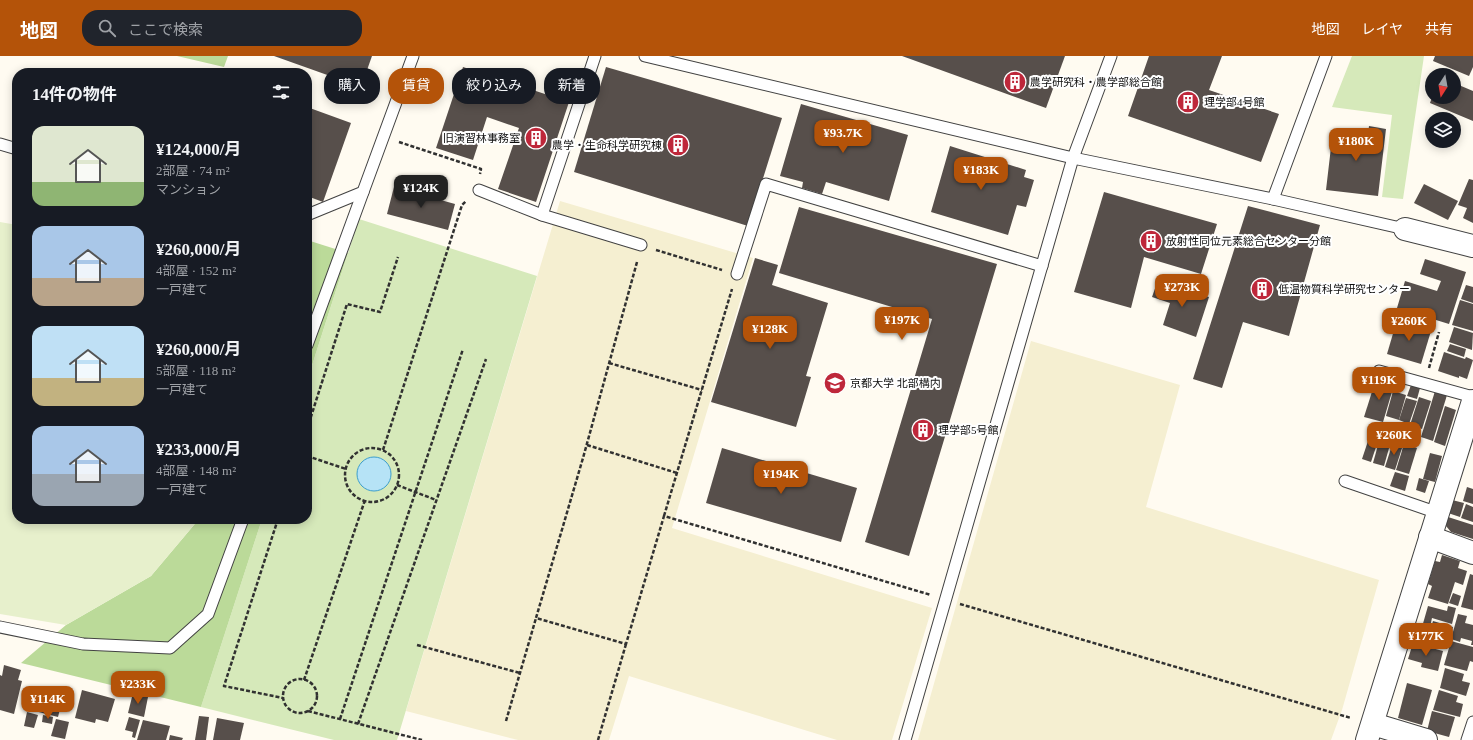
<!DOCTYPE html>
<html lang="ja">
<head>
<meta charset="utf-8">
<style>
  :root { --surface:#171b24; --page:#20242c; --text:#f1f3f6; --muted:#9ea1a6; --accent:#b45309 }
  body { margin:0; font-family:"Times New Roman","Noto Sans JP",serif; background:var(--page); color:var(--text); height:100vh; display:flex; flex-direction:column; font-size:15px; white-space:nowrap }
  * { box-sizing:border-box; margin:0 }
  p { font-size:13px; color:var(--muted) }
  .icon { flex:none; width:22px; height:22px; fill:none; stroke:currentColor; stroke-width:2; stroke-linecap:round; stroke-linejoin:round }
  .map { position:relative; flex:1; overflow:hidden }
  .side { position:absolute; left:12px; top:12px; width:300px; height:456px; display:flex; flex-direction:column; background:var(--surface); border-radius:16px; box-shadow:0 2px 10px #0003 }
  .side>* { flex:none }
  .hud { position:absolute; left:324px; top:12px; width:380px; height:36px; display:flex; gap:8px }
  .needle { width:26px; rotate:191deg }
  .tools { position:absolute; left:1425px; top:12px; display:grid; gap:8px }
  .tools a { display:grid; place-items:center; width:36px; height:36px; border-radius:50%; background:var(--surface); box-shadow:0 2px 10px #0003; font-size:20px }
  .price { position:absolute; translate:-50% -34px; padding:0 9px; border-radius:8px; background:var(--accent); color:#fff; font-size:13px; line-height:26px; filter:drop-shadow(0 1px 2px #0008) }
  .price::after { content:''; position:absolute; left:50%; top:24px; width:12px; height:9px; margin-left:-6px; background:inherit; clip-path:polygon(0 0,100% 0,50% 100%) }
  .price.selected { background:#222; color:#fff }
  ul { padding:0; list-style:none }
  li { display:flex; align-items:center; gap:12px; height:100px; padding:0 20px }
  li span { display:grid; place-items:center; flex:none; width:112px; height:80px; border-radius:12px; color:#555 }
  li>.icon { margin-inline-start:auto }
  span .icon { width:48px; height:48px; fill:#fffc; stroke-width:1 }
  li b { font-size:17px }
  h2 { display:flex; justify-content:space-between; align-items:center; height:48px; padding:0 20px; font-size:17px }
  .pill { padding:0 14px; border-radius:16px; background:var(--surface); box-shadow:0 2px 10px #0003; font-size:14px; line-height:36px }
  .pill.selected { background:var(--accent); color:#fff }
  header { display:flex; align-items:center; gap:24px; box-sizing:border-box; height:56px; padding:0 20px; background:var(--accent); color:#fff }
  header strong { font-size:19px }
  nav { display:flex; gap:22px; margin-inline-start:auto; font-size:14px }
  .search { width:280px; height:36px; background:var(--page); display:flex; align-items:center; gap:10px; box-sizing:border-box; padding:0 14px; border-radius:16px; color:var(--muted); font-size:15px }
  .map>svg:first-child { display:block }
  .farmland { fill:#f5efd1 }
  .green { fill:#d6e9ba }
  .forest { fill:#bbda99 }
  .pitch { fill:#e7f0cc }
  .water { fill:#b6e3f6; stroke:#3d9ecc }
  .building { fill:#574f4b }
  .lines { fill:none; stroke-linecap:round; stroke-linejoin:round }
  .lane-casing { stroke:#424242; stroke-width:13 }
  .street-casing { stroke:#424242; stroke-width:24 }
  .path { stroke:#313131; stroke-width:2.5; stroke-dasharray:4 2; stroke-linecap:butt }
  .lane { stroke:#fff; stroke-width:11 }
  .street { stroke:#fff; stroke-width:22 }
  .labels { text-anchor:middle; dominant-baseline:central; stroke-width:4; stroke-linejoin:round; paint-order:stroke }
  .poi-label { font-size:11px; fill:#0f0f0f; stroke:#fff; text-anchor:start }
</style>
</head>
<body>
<header>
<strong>地図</strong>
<div class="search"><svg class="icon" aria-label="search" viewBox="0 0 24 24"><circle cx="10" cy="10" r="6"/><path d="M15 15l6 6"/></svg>ここで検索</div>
<nav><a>地図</a><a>レイヤ</a><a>共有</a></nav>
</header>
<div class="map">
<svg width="1473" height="684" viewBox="0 0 1473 684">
  <rect width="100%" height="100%" fill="#fffbf1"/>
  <g class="farmland">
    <polygon points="560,145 753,202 672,472 932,552 892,684 837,684 629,620 609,684 518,684 406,655"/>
    <polygon points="1031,285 1180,329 1146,451 1379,524 1342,654 1331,684 918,684"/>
  </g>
  <g class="green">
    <polygon points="1352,0 1424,0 1403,143 1382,141 1392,59 1332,51"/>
    <polygon points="359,163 537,220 397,684 334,684 201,651 262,463 307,463 307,325"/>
  </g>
  <g class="forest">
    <polygon points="177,0 228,0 224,11"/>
    <polygon points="307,184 348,197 307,325"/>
    <polygon points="199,463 262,463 201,651 21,607 66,569 151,520"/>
  </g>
  <polygon class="pitch" points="0,166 17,169 17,463 199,463 151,520 66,569 0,558"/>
  <circle class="water" cx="374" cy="418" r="17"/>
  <g class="building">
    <polygon points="274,0 372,0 361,31"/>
    <polygon points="902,0 1065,0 1046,52"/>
    <polygon points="1149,0 1222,0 1209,34 1279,58 1261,106 1128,60"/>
    <polygon points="1435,0 1473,0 1473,11 1469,20 1433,5"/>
    <polygon points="463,11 569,46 536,146 498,133 519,72 487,61 473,104 436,92"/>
    <polygon points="606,11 782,62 748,170 574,116"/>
    <polygon points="1454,27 1473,35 1473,65 1430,47 1432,41 1454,41"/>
    <polygon points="801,48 908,79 889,145 826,126 822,138 802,132 803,126 780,120"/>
    <polygon points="307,51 351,67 323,146 307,140"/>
    <polygon points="1369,70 1386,73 1378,140 1326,134 1333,74 1368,78"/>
    <polygon points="950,90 1026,114 1024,121 1034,124 1026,151 1017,149 1008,179 931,156"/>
    <polygon points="1469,123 1473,124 1473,167 1463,162 1467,152 1458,149"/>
    <polygon points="1424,128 1458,145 1448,164 1414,147"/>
    <polygon points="394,131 455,148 448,174 387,158"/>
    <polygon points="1104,136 1217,168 1201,218 1144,201 1131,252 1074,236"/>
    <polygon points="1248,150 1320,169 1289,280 1243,266 1222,332 1193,323"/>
    <polygon points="799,151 997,208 909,500 865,486 932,263 779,217"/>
    <polygon points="755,202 778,209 772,229 828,247 806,320 811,321 796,371 711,346"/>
    <polygon points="1425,203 1466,216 1449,268 1397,252 1405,225 1437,235 1441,225 1420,218"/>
    <polygon points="1158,224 1209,241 1196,281 1163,269 1170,247 1152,241"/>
    <polygon points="1466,229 1473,231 1473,247 1461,243"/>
    <polygon points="1460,244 1473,248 1473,275 1452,269"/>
    <polygon points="1397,264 1431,275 1421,308 1387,298"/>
    <polygon points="1454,271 1473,277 1472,294 1449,286"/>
    <polygon points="1450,288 1466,293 1464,301 1447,295"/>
    <polygon points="1444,296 1465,303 1466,301 1473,304 1467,323 1459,320 1459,322 1438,315"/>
    <polygon points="1376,323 1394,329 1383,366 1364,361"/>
    <polygon points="1411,329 1420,332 1417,343 1407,340"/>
    <polygon points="1393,335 1406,339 1399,364 1386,360"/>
    <polygon points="1435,335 1447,339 1433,385 1421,381"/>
    <polygon points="1419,341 1431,345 1422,373 1410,369"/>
    <polygon points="1406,342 1417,345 1409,368 1399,364"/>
    <polygon points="1445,350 1456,354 1445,390 1434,386"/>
    <polygon points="1371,376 1380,379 1371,406 1362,403"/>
    <polygon points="1380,382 1391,385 1384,410 1373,407"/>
    <polygon points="1393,386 1403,389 1395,414 1385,411"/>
    <polygon points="1404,388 1417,392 1409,418 1396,414"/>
    <polygon points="722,392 857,432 841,486 706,447"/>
    <polygon points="1430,397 1442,400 1435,426 1423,423"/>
    <polygon points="1395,416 1409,420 1405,435 1390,430"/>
    <polygon points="1419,422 1429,425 1425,437 1416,434"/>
    <polygon points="1467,431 1473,433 1473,448 1463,445"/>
    <polygon points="1452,444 1464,447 1460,461 1448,457"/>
    <polygon points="1466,448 1473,451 1473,466 1461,462"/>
    <polygon points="1448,461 1473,469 1473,483 1451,476 1446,470"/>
    <polygon points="1442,499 1460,505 1458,512 1467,515 1463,529 1455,526 1448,548 1428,542 1432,530 1428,528 1435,505 1440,506"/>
    <polygon points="1470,518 1473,519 1473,554 1461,551"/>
    <polygon points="1453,537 1461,540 1458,550 1449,547"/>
    <polygon points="1428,550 1447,555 1448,550 1456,552 1452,568 1432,562 1428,580 1420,578"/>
    <polygon points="1458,558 1467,560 1465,567 1473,569 1473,589 1471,589 1472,585 1461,582 1460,586 1451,583"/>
    <polygon points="1433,565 1453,571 1447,593 1427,587"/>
    <polygon points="1451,585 1473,591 1473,606 1470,605 1467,615 1444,609"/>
    <polygon points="1413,587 1443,595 1438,615 1421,611 1422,607 1408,603"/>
    <polygon points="4,609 21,614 18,624 22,625 14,658 0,654 0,619 2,620"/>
    <polygon points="1445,612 1464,618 1462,625 1470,627 1466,640 1440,632"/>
    <polygon points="1407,627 1432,634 1422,669 1398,662"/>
    <polygon points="82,634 115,643 108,666 96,663 95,667 75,662"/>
    <polygon points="1439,634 1458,640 1456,646 1463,648 1460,661 1433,654"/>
    <polygon points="31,637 62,645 58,661 27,653"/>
    <polygon points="133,637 148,641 144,661 128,657"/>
    <polygon points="1432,655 1455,661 1449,681 1427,675"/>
    <polygon points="27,656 38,659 34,672 24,670"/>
    <polygon points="43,659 53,661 52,668 42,666"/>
    <polygon points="199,660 209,661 206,684 195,684"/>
    <polygon points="129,661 140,664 135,682 132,681 133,676 125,674"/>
    <polygon points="217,662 244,667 240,684 213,684"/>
    <polygon points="56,663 69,666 65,683 51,680"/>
    <polygon points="143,664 170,670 166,684 137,684"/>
    <polygon points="170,679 183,682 182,684 169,684"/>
  </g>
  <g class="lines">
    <g class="lane-casing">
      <g id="lane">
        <polyline points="595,0 542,159 641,189"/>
        <polyline points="645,0 1073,102 1273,143 1405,173"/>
        <polyline points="0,88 17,93"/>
        <polyline points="479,134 542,159"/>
        <polyline points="1273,143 1326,0"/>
        <polyline points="307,159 363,136 413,0"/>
        <polyline points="737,218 766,128 1042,210"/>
        <polyline points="307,289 363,136"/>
        <polyline points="1379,315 1473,341"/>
        <polyline points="1345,425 1438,457"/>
        <polyline points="0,571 83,588 170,592 208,558 243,463"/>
        <polyline points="905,684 1073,102 1111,0"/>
        <polyline points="1467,684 1473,666"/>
      </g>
    </g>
    <g class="street-casing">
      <g id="street">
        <polyline points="1405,173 1473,190"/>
        <polyline points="1430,481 1473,497"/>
        <polyline points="1373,668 1426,684"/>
        <polyline points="1367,684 1473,345"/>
      </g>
    </g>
    <g class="path">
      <polyline points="399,86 481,113 480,118"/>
      <polyline points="656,194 722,214"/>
      <polyline points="637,206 583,402 536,562 626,588 664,460 931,539"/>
      <polyline points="609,307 702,334"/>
      <polyline points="1429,312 1439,276"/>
      <polyline points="307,373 347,248 380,256 398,201"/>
      <polyline points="587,389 677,417"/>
      <circle cx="372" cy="419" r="27"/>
      <polyline points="383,394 462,149 466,145"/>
      <polyline points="307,400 346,413"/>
      <polyline points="397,429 436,444"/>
      <polyline points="664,460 732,233"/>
      <polyline points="278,463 224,630 283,642"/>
      <polyline points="960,548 1351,662"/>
      <polyline points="417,589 520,617"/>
      <circle cx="300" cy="640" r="17"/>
      <polyline points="304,624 365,444"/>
      <polyline points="308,655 422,684"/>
      <polyline points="340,663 463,293"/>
      <polyline points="506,665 536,562"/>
      <polyline points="358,668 486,303"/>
      <polyline points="598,684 626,588"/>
    </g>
    <use href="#lane" class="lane"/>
    <use href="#street" class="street"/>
  </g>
  <defs>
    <g id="building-disc" transform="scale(1.15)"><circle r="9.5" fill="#be273a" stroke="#fff"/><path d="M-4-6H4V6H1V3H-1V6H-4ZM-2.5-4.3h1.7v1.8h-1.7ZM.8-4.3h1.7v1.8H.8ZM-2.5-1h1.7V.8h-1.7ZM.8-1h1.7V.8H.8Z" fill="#fff"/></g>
    <g id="university-disc" transform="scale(1.15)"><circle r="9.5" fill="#be273a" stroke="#fff"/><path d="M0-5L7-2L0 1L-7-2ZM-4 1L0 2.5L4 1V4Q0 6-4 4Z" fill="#fff"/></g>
  </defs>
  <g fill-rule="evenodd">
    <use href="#building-disc" x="1015" y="26"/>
    <use href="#building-disc" x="1188" y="46"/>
    <use href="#building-disc" x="536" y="82"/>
    <use href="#building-disc" x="678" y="89"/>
    <use href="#building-disc" x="1151" y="185"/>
    <use href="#building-disc" x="1262" y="233"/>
    <use href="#university-disc" x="835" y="327"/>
    <use href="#building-disc" x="923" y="374"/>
  </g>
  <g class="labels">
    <g class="poi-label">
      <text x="1030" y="26">農学研究科・農学部総合館</text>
      <text x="1204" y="46">理学部4号館</text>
      <text x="520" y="82" text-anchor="end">旧演習林事務室</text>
      <text x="662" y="89" text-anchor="end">農学・生命科学研究棟</text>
      <text x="1166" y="185">放射性同位元素総合センター分館</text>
      <text x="1278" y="233">低温物質科学研究センター</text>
      <text x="850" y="327">京都大学 北部構内</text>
      <text x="938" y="374">理学部5号館</text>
    </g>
  </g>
</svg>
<div class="tools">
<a><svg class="needle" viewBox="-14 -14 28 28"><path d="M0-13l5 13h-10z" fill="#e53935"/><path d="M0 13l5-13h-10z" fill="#9ea1a6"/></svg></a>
<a><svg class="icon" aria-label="layers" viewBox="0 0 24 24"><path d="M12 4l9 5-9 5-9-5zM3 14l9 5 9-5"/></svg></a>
</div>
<b class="price" style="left:843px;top:98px">¥93.7K</b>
<b class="price" style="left:1356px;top:106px">¥180K</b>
<b class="price" style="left:981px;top:135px">¥183K</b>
<b class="price selected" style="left:421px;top:153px">¥124K</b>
<b class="price" style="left:1182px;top:252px">¥273K</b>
<b class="price" style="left:902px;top:285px">¥197K</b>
<b class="price" style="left:1409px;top:286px">¥260K</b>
<b class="price" style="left:770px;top:294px">¥128K</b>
<b class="price" style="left:1379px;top:345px">¥119K</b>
<b class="price" style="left:1394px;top:400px">¥260K</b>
<b class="price" style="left:781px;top:439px">¥194K</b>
<b class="price" style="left:1426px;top:601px">¥177K</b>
<b class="price" style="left:138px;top:649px">¥233K</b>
<b class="price" style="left:48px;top:664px">¥114K</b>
<div class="hud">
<a class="pill">購入</a>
<a class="pill selected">賃貸</a>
<a class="pill">絞り込み</a>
<a class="pill">新着</a>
</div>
<section class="side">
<h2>14件の物件<svg class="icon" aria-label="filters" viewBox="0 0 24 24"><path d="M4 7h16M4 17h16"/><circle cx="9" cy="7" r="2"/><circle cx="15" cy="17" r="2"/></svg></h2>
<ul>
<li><span style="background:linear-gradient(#dfe7d0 70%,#8fb573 0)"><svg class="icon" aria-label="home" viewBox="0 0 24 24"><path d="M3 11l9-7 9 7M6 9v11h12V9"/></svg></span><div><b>¥124,000/月</b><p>2部屋 · 74 m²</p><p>マンション</p></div></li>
<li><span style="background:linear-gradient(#a9c7e8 65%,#b9a48a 0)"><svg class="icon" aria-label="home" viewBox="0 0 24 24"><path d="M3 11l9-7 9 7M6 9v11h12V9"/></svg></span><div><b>¥260,000/月</b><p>4部屋 · 152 m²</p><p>一戸建て</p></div></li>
<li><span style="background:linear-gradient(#bfe0f5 65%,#c2b280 0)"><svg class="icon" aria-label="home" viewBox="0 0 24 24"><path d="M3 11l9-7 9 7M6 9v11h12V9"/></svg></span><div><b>¥260,000/月</b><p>5部屋 · 118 m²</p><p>一戸建て</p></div></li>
<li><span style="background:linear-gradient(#a9c7e8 60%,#9aa5b1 0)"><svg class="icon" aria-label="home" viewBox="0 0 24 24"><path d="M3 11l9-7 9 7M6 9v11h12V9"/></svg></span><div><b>¥233,000/月</b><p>4部屋 · 148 m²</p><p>一戸建て</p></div></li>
</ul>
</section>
</div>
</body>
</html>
